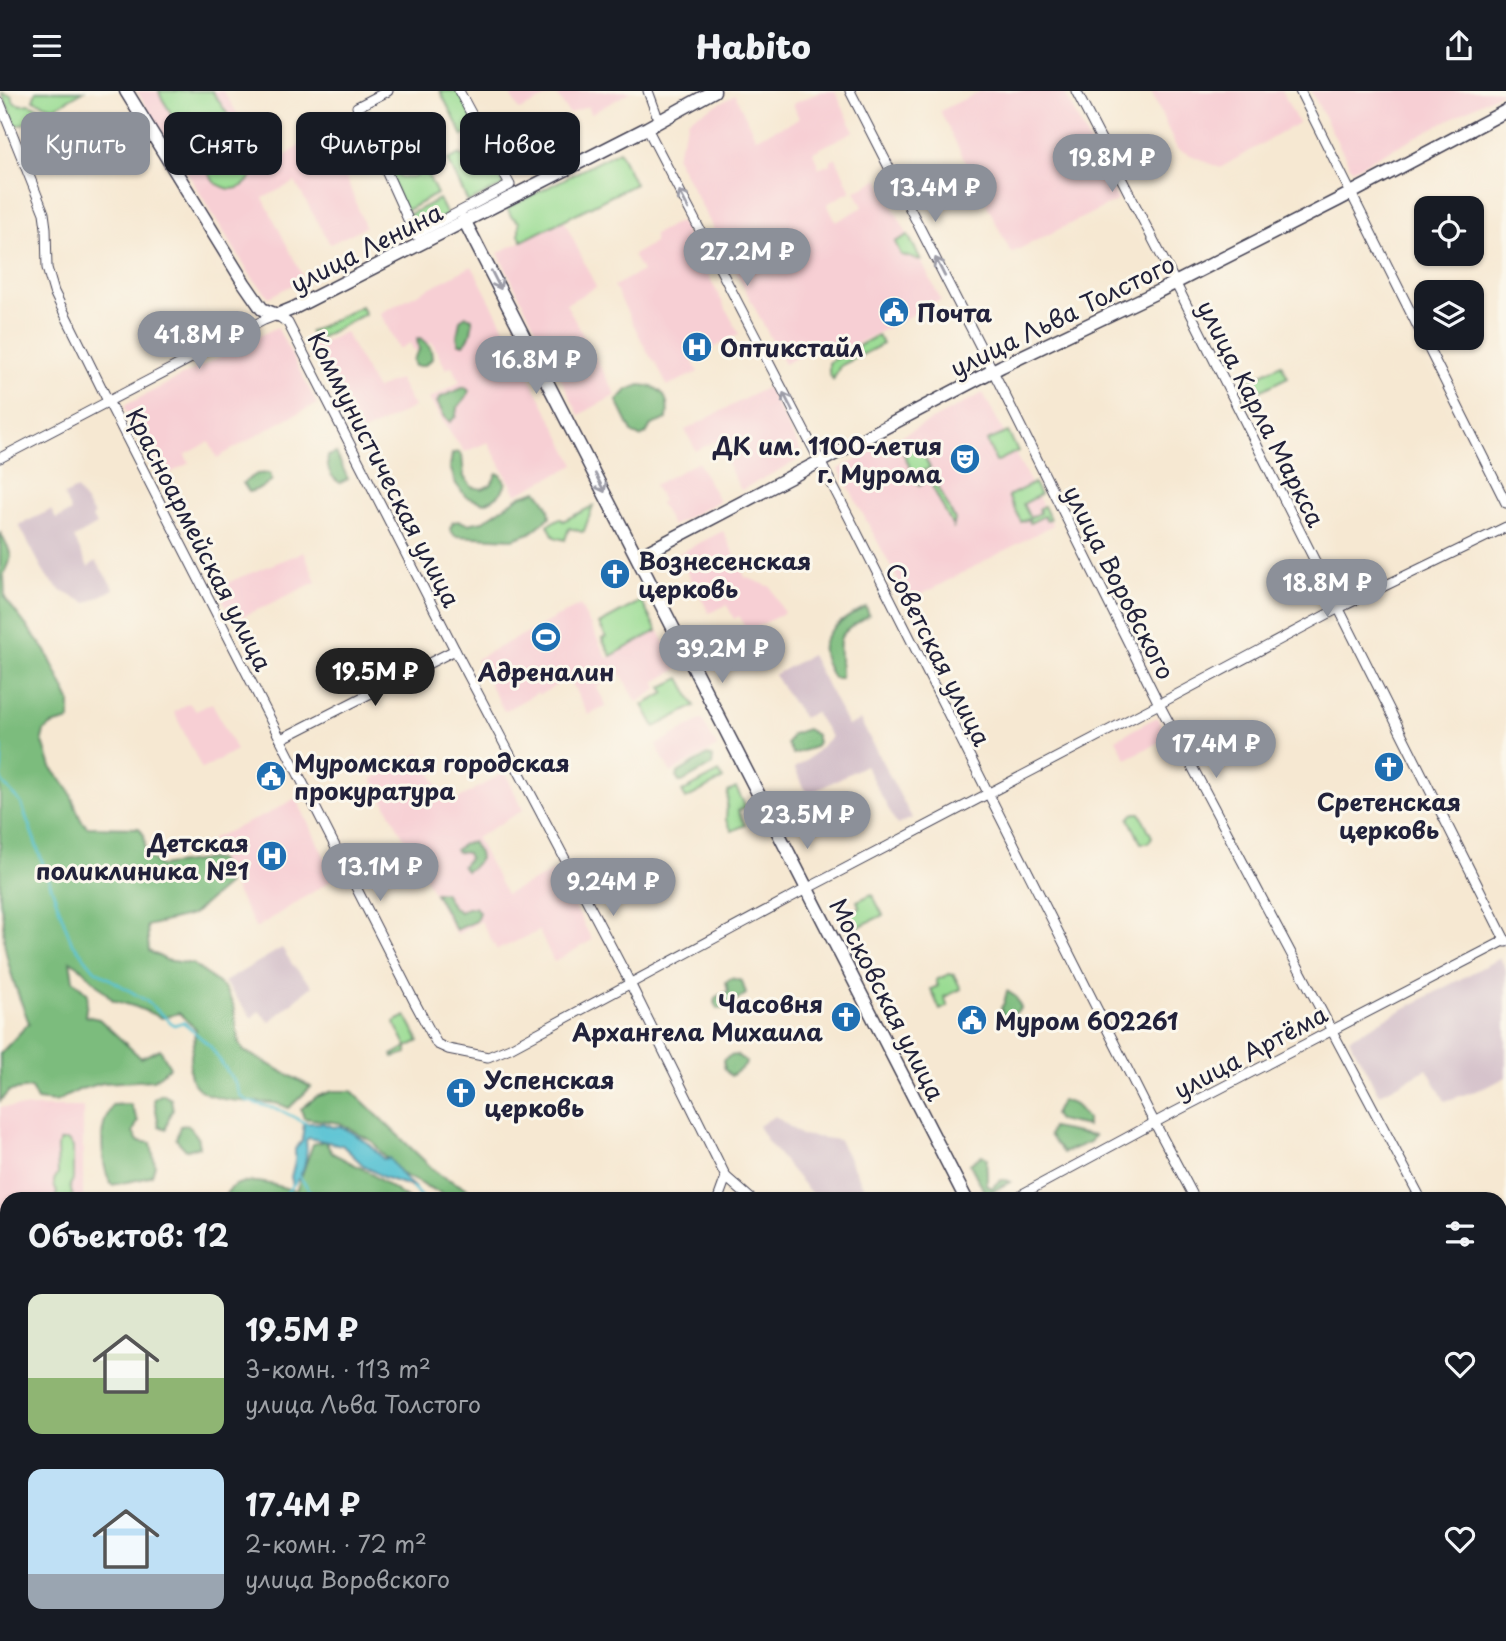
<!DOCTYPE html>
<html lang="ru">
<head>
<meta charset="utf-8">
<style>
  :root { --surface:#171b24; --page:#242831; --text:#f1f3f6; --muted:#9ea1a6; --accent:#8c9099 }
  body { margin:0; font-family:"Playpen Sans",sans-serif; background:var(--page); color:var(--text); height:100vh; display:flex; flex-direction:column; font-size:26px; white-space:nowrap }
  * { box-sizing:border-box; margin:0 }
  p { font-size:23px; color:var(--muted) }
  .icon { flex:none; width:38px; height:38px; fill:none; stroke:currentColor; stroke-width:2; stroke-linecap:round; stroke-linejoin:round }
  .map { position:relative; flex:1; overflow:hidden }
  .sheet { position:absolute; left:0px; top:1101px; width:1507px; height:450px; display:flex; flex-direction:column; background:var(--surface); border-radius:21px 21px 0 0; box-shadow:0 2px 5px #0004 }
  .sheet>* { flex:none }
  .hud { position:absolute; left:21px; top:21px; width:700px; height:63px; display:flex; gap:14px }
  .fabs { position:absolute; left:1414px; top:105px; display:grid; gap:14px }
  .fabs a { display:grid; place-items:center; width:70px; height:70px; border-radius:14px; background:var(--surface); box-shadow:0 2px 5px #0004; font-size:35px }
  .price { position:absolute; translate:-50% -60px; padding:0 16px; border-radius:24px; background:var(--accent); color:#fff; font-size:23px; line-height:46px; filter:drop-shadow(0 2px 4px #0008) }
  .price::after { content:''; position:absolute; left:50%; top:42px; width:21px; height:16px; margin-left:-10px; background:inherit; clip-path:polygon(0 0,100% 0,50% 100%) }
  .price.active { background:#222; color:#fff }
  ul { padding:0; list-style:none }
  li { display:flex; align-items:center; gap:21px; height:175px; padding:0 28px }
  li span { display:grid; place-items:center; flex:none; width:196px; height:140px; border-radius:14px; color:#555 }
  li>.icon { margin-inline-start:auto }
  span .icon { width:84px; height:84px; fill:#fffc; stroke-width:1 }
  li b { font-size:30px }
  h2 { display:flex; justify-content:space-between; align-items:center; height:84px; padding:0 28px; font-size:30px }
  .pill { padding:0 24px; border-radius:14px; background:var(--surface); box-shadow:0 2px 5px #0004; font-size:24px; line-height:63px }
  .pill.active { background:var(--accent); color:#fff }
  header { display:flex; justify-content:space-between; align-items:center; height:91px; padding:0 28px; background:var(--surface); font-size:32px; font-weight:800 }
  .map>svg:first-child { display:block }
  .built { fill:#f7cfd4 }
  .industrial { fill:#d2bdc8 }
  .green { fill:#9adc93; stroke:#5e7f67; stroke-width:2 }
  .forest { fill:#7bbc7d; stroke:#4e6f5c; stroke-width:2 }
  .water { fill:#58c2d3; stroke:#3d7287; stroke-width:2 }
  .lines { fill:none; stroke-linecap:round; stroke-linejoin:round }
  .stream { stroke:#58c2d3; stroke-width:2.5 }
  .street-casing { stroke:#424052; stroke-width:11 }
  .secondary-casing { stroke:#424052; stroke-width:15 }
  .street { stroke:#fff; stroke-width:9 }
  .secondary { stroke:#fff; stroke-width:12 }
  .oneway { stroke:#9c9ca7 }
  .labels { text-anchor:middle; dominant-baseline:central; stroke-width:6; stroke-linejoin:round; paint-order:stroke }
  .street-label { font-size:24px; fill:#22223b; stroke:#fbf7ec }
  .poi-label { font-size:24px; font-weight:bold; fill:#22223b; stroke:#fbf7ec; text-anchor:start }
</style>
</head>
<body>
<header><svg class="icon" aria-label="menu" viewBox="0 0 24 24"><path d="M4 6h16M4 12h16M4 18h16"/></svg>Habito<svg class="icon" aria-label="share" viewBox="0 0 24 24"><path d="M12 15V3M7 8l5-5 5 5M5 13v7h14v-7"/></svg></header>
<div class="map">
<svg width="1506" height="1550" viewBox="0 0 1506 1550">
  <rect width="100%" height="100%" fill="#fbf7ec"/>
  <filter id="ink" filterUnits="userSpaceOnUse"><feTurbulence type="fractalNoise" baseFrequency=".0143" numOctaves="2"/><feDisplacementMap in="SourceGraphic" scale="14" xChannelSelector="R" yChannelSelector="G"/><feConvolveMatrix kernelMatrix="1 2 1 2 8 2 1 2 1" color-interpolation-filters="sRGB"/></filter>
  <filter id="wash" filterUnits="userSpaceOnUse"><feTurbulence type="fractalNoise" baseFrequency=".00686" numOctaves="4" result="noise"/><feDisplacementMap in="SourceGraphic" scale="28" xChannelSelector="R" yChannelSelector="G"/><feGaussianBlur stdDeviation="1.57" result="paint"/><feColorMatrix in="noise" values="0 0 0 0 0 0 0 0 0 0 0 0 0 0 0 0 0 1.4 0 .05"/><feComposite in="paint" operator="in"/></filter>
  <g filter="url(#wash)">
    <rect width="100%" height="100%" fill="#f6e8d2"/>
    <g class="built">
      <polygon points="137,0 223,0 271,75 305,51 311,56 316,53 316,46 328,39 365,136 330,153 295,91 263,107 304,188 269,206 251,185"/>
      <polygon points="508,0 632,0 591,23 588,15 569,23 556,2 519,19"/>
      <polygon points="822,0 835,0 854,40 813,61 819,77 831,73 831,70 836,67 851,100 827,113 836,131 863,116 855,100 879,88 941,209 839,262 831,250 784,273 676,66 689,28 735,4 756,47 799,28 793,13"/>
      <polygon points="981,0 1064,0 1118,109 1011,162 940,20"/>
      <polygon points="1151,0 1282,0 1298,32 1220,77 1177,58"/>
      <polygon points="1311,0 1504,0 1352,79"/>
      <polygon points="564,129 596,196 566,213 616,304 579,324 498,162"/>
      <polygon points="680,130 739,243 692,269 698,281 667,295 656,272 649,264 614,195 642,180 633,164 654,152 654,143"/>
      <polygon points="472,175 575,374 516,403 488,351 465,361 453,346 429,308 460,291 452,275 446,278 432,251 414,260 410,252 399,258 380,222"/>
      <polygon points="277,236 317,313 286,328 217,367 209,351 185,364 189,372 161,387 124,315"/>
      <polygon points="345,241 376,298 399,288 414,316 358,344 313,256"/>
      <polygon points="767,296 804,366 741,399 715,350 696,360 685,339"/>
      <polygon points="983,302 1053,434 909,510 839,378"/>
      <polygon points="698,371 719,410 672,435 660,412 662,410 654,394"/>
      <polygon points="723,440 745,486 771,496 784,522 747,541 739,525 734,528 727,514 709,522 678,463"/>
      <polygon points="304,461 316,491 233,530 217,497 238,487"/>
      <polygon points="580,514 607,567 659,540 678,578 655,591 658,598 637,611 621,583 597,596 606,615 588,624 569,587 539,604 537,602 504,620 476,568"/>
      <polygon points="189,612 196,620 212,612 236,659 202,678 174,621"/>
      <polygon points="1157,626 1167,647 1126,668 1116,648"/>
      <polygon points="702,628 717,656 671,682 656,654"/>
      <polygon points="420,662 447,711 456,709 505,681 523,719 476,747 506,803 556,779 592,849 554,871 539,840 497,859 481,830 456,844 372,688"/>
      <polygon points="296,707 335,787 256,837 234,797 211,748 267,723"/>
      <polygon points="0,1016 83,1016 83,1108 7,1108 7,1488 0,1488"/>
      <polygon points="1500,1527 1506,1539 1506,1550 1432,1550 1428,1544 1500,1544"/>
      <polygon points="533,1544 593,1544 592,1550 533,1550"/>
    </g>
    <g class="industrial">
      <polygon points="77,398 94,424 92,427 97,434 74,447 88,476 96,470 114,498 87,512 61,500 46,485 19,434 51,419 56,428 71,421 64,404"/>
      <polygon points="811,564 848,635 860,629 912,727 897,734 865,674 808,704 794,677 807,669 831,646 815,621 803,627 774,584"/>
      <polygon points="282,857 292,873 312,895 269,931 259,920 252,927 224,891"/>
      <polygon points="1500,867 1506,878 1506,986 1487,996 1445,1010 1427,978 1379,1004 1349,947"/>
      <polygon points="775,1025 801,1044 839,1049 870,1108 816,1108 767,1050 758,1035"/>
      <polygon points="1218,1544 1405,1544 1408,1550 1222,1550"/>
    </g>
    <g class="green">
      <polygon points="36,0 83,0 54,17 33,9"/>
      <path d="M159 0H212L256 65C258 80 247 99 230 98 224 97 219 94 214 91L161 6Z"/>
      <polygon points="440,0 459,0 478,38 463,45"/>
      <polygon points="2,2 12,5 14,12 22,14 29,13 49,20 21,34 16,34"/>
      <polygon points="369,19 373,27 370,29 374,37 377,36 380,42 377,44 381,53 384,52 388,59 385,62 388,69 391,67 400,86 413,87 421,82 428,84 437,103 405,120 363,22"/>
      <polygon points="470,58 489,63 504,94 468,111 448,69 460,63 462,66 468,63 467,60"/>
      <polygon points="619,60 635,93 522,150 519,144 519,131 511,125 507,117"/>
      <polygon points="439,108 447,124 416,140 408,124"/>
      <polygon points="908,144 921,169 901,164 895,151"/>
      <polygon points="361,215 365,223 314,250 310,241"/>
      <polygon points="878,244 883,253 840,275 833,289 829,281 829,271"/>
      <polygon points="1281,273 1288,286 1252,304 1246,291"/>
      <polygon points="1008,341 1018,360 996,371 987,350"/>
      <polygon points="919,354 930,377 914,384 903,362"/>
      <polygon points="934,387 955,429 953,436 929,389 919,394 917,390"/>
      <polygon points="1034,392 1040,404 1023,413 1030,427 1040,422 1039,417 1044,415 1050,428 1046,429 1044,425 1030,432 1028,428 1021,431 1008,405"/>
      <polygon points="593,415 584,440 582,441 569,437 565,449 554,446 548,434 560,427 563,430"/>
      <polygon points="641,510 657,540 611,565 602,548 606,546 599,533"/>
      <polygon points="680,587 695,615 655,636 643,614 665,602 662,596"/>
      <polygon points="719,681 723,688 686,708 682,701"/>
      <polygon points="736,697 746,716 738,720 745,734 732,740 726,729 728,701"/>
      <polygon points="1136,722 1140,722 1152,746 1148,752 1141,752 1129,728 1133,723"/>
      <polygon points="872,803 883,824 848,841 841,827 860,817 857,810"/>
      <polygon points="949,883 954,884 961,898 944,906 948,915 940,919 931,898 938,895 936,889"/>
      <polygon points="406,925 419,950 407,956 407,962 393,966 392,964 407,956 394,931"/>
      <polygon points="63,1050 68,1050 73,1056 73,1089 70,1094 73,1108 55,1108 57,1101 54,1095 54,1089 58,1083 57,1056 60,1051"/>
    </g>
    <g class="forest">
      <path d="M466 225 472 227C473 236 471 247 464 253H459L457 246 460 229Z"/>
      <path d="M420 247C429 253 432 258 432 268L424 275H415L413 269 419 259 417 248Z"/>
      <path d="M640 294C663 295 670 307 667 328L651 334 646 343 640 346 633 343 617 310 627 299Z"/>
      <path d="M465 296 469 300C466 312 456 311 456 325L450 331 444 325 437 311 441 306Z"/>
      <path d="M457 361 462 364 464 386 472 396 482 398 491 394 497 382 501 384 506 393C501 404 495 408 484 412L466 406 456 393 450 376 452 363Z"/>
      <path d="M336 362 348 388 340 392C330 386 326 376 328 365Z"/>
      <polygon points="270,382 272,389 261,397 249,401 243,392 257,383"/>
      <path d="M537 400C544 407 550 416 550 426L530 442 513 448 455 445 450 438 453 431 460 430 467 433 483 430 521 405Z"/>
      <path d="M0 441 8 456 11 465 4 483 5 507 46 560 70 610V629L52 634 44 640 42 648 51 676 69 699 81 729 87 736 139 737 144 744 146 763 160 775 209 768 218 769 223 776 228 793 192 824 147 835 149 860 166 869 193 873 224 897 233 913 239 952 244 960 311 996 289 1017C284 1015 278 1012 273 1012 251 1010 194 1014 190 982 188 971 195 949 196 938L179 922 162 927 136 916 113 909 81 877 70 870 73 889 88 903 85 925 99 928 141 967 160 958 170 976 154 989 103 992 81 998 55 1011 37 1009 31 997 9 1000 0 1010V963L29 932C19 905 10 885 5 856 2 841 5 826 0 811Z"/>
      <path d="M866 516 869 524C860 530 846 537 841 546 837 556 842 575 841 587H833C828 578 821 565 823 554 827 537 852 523 866 516Z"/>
      <polygon points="807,638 816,644 818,651 815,656 793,663 787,653 792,643"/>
      <polygon points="708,664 713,667 712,674 682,691 679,691 677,687 678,682"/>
      <polygon points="472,751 479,762 480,768 473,776 466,780 462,775 469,767 467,762 457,761 455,759 464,753"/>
      <polygon points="444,801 452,815 460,821 467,817 475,816 479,821 476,830 456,839 435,802"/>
      <path d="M731 887 742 890 746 903 722 918 717 917 714 911C715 903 722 904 728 901L726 891Z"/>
      <polygon points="1007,900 1016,906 1021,917 1012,925 1004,928 1001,917 1004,912"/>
      <polygon points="737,964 746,971 745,975 731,985 725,979 723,969 730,965"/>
      <polygon points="333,1000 352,1000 438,1083 487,1108 452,1108 397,1081 373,1051 340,1032 304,1027 301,1018 316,1006"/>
      <polygon points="162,1003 171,1008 173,1019 170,1023 166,1038 159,1035 154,1008"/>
      <path d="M1061 1010C1076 1011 1078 1017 1087 1028V1035L1058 1029 1054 1024Z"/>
      <path d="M130 1013 138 1030 133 1041 138 1050 151 1052 155 1074 152 1084 142 1088 112 1094C103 1083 100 1048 104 1034 105 1027 110 1020 112 1014Z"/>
      <polygon points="188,1034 197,1045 199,1056 186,1059 176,1048 180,1035"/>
      <polygon points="1052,1037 1094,1045 1090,1051 1063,1062 1049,1044"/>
      <path d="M325 1050 332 1062 367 1080 408 1108H223C225 1105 227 1101 230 1098 244 1083 279 1095 296 1100L313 1053Z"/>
      <path d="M982 1064 987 1067C985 1077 989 1085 986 1094L992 1097C998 1091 1001 1086 1010 1091L986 1104 970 1073Z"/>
    </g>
    <path class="water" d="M304 1032H322L333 1036 340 1035C357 1044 371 1052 383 1068L389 1067 405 1088 415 1097 383 1086 363 1074 342 1054 309 1047 306 1049C308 1064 305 1083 293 1094L291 1086 295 1070V1058L302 1050Z"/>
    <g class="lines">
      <g class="stream">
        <polyline points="0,652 2,657 1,690 21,712 71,850 95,879 145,909 174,934 183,931 210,955 236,993 240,1004 247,1010 280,1019 305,1032"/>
        <polyline points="299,1085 316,1108"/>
        <polyline points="412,1096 424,1108"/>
        <polyline points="282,1108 295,1091"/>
      </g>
    </g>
  </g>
  <g filter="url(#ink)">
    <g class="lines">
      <g class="street-casing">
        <g id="street">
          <polyline points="388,0 357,16 415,144 510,94 459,0"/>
          <polyline points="648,0 656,22"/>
          <polyline points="850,0 999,292 1159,613 1421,1108"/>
          <polyline points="1076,0 1175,191 1506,851"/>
          <polyline points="1300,0 1506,412"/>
          <polyline points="0,12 44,122 46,137 47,177 54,201 105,304 415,912 437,953 448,958 488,966 510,957 808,797 1159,613 1339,517 1506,436"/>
          <polyline points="647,37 852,432 1150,1023 1195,1108"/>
          <polyline points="0,367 264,229 277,224 288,232 455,559 625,882 726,1086 751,1108"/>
          <polyline points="281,648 455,559"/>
          <polyline points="718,1108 726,1086"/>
          <polyline points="1013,1108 1167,1025 1506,849"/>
          <polyline points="1500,1255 1506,1267"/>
          <polyline points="703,1544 707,1550"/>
          <polyline points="1060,1544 1063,1550"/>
          <polyline points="1422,1544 1425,1550"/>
          <polyline points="33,1550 33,1544"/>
          <polyline points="163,1550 163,1544"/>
          <polyline points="285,1550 285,1544"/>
          <polyline points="408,1550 409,1544"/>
        </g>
      </g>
      <g class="secondary-casing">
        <g id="secondary">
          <polyline points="126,0 244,192 262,218 277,224 294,217 647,37 714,0"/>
          <polyline points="464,129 966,1108"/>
          <polyline points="638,466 1002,275 1159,200 1338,109 1506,20"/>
          <polyline points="1500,1390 1506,1387"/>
          <polyline points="0,1505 7,1505"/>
          <polyline points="0,1519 7,1519"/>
          <polyline points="1186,1544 1188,1550"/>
        </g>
      </g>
      <use href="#street" class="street"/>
      <use href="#secondary" class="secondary"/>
    </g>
    <defs><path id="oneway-shaft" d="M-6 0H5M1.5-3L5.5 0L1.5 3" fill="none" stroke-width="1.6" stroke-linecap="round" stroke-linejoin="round" transform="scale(1.75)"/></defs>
    <g class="oneway">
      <use href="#oneway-shaft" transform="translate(684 109) rotate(-117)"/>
      <use href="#oneway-shaft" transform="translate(940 176) rotate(-117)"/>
      <use href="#oneway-shaft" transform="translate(496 189) rotate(63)"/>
      <use href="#oneway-shaft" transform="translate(788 311) rotate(-117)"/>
      <use href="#oneway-shaft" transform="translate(600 392) rotate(63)"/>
    </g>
  </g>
  <defs>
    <g id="civic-disc" transform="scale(1.575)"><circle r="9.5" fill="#1f6fb2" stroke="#fbf7ec"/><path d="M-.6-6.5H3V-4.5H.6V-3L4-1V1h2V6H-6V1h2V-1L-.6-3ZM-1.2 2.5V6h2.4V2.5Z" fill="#fff"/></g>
    <g id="hospital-disc" transform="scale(1.575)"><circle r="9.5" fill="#1f6fb2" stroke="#fbf7ec"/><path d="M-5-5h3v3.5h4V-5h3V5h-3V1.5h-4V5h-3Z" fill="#fff"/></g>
    <g id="theatre-disc" transform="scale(1.575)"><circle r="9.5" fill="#1f6fb2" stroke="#fbf7ec"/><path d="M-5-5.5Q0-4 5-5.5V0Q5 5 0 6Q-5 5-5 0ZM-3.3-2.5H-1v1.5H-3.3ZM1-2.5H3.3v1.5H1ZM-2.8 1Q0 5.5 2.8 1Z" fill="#fff"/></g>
    <g id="church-disc" transform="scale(1.575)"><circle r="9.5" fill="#1f6fb2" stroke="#fbf7ec"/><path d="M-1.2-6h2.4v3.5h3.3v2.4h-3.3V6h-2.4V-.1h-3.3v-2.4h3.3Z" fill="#fff"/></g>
    <g id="stadium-disc" transform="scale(1.575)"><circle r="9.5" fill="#1f6fb2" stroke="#fbf7ec"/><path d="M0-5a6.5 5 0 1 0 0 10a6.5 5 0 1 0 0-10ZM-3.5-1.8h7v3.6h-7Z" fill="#fff"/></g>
  </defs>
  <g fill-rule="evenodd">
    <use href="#civic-disc" x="894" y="221"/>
    <use href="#hospital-disc" x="697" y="256"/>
    <use href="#theatre-disc" x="965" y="368"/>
    <use href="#church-disc" x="615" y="483"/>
    <use href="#stadium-disc" x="546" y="546"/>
    <use href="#church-disc" x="1389" y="676"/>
    <use href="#civic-disc" x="271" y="685"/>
    <use href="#hospital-disc" x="272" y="765"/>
    <use href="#church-disc" x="846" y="926"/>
    <use href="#civic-disc" x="972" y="929"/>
    <use href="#church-disc" x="461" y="1002"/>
  </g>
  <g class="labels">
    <g class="street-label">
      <text transform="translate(366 156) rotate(-27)">улица Ленина</text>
      <text transform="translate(1062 224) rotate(-26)">улица Льва Толстого</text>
      <text transform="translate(1262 322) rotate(63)">улица Карла Маркса</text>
      <text transform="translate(385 378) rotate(63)">Коммунистическая улица</text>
      <text transform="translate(200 448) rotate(63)">Красноармейская улица</text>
      <text transform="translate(1120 491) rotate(63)">улица Воровского</text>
      <text transform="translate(939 563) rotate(63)">Советская улица</text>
      <text transform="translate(888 908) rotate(63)">Московская улица</text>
      <text transform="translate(1250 960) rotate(-28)">улица Артёма</text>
    </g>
    <g class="poi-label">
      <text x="917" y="221">Почта</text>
      <text x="720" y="256">Оптикстайл</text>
      <text x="942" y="354" text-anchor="end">ДК им. 1100-летия<tspan x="942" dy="28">г. Мурома</tspan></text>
      <text x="638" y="469">Вознесенская<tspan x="638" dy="28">церковь</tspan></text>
      <text x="546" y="580" text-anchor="middle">Адреналин</text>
      <text x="294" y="671">Муромская городская<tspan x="294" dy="28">прокуратура</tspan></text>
      <text x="1389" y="710" text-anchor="middle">Сретенская<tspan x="1389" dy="28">церковь</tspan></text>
      <text x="249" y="751" text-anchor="end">Детская<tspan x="249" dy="28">поликлиника №1</tspan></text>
      <text x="823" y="912" text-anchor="end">Часовня<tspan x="823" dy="28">Архангела Михаила</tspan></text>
      <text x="995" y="929">Муром 602261</text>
      <text x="484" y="988">Успенская<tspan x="484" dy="28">церковь</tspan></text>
    </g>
  </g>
</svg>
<div class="fabs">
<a><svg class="icon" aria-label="locate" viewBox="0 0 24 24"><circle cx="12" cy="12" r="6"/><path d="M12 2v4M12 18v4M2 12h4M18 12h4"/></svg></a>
<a><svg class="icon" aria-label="layers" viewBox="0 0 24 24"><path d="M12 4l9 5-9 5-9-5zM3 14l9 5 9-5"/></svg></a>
</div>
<b class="price" style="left:1112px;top:103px">19.8M ₽</b>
<b class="price" style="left:935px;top:133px">13.4M ₽</b>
<b class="price" style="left:747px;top:197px">27.2M ₽</b>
<b class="price" style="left:199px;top:280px">41.8M ₽</b>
<b class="price" style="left:536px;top:305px">16.8M ₽</b>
<b class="price" style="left:1327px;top:528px">18.8M ₽</b>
<b class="price" style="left:722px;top:594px">39.2M ₽</b>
<b class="price active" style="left:375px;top:617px">19.5M ₽</b>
<b class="price" style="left:1216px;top:689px">17.4M ₽</b>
<b class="price" style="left:807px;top:760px">23.5M ₽</b>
<b class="price" style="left:380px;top:812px">13.1M ₽</b>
<b class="price" style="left:613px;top:827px">9.24M ₽</b>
<div class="hud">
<a class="pill active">Купить</a>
<a class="pill">Снять</a>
<a class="pill">Фильтры</a>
<a class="pill">Новое</a>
</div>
<section class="sheet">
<h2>Объектов: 12<svg class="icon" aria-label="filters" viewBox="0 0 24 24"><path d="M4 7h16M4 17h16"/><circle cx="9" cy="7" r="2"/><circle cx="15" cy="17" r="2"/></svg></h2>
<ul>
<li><span style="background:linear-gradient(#dfe7d0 60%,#8fb573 0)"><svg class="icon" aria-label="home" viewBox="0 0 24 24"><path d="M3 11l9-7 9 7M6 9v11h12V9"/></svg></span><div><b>19.5M ₽</b><p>3-комн. · 113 m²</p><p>улица Льва Толстого</p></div><svg class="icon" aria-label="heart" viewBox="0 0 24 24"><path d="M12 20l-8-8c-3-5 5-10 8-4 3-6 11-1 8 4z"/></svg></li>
<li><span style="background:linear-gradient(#bfe0f5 75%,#9aa5b1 0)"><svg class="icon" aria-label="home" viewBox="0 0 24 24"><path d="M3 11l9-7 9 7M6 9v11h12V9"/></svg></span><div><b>17.4M ₽</b><p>2-комн. · 72 m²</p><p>улица Воровского</p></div><svg class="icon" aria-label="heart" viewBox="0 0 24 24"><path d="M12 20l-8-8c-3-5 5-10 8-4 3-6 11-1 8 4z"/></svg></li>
</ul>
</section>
</div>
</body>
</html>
